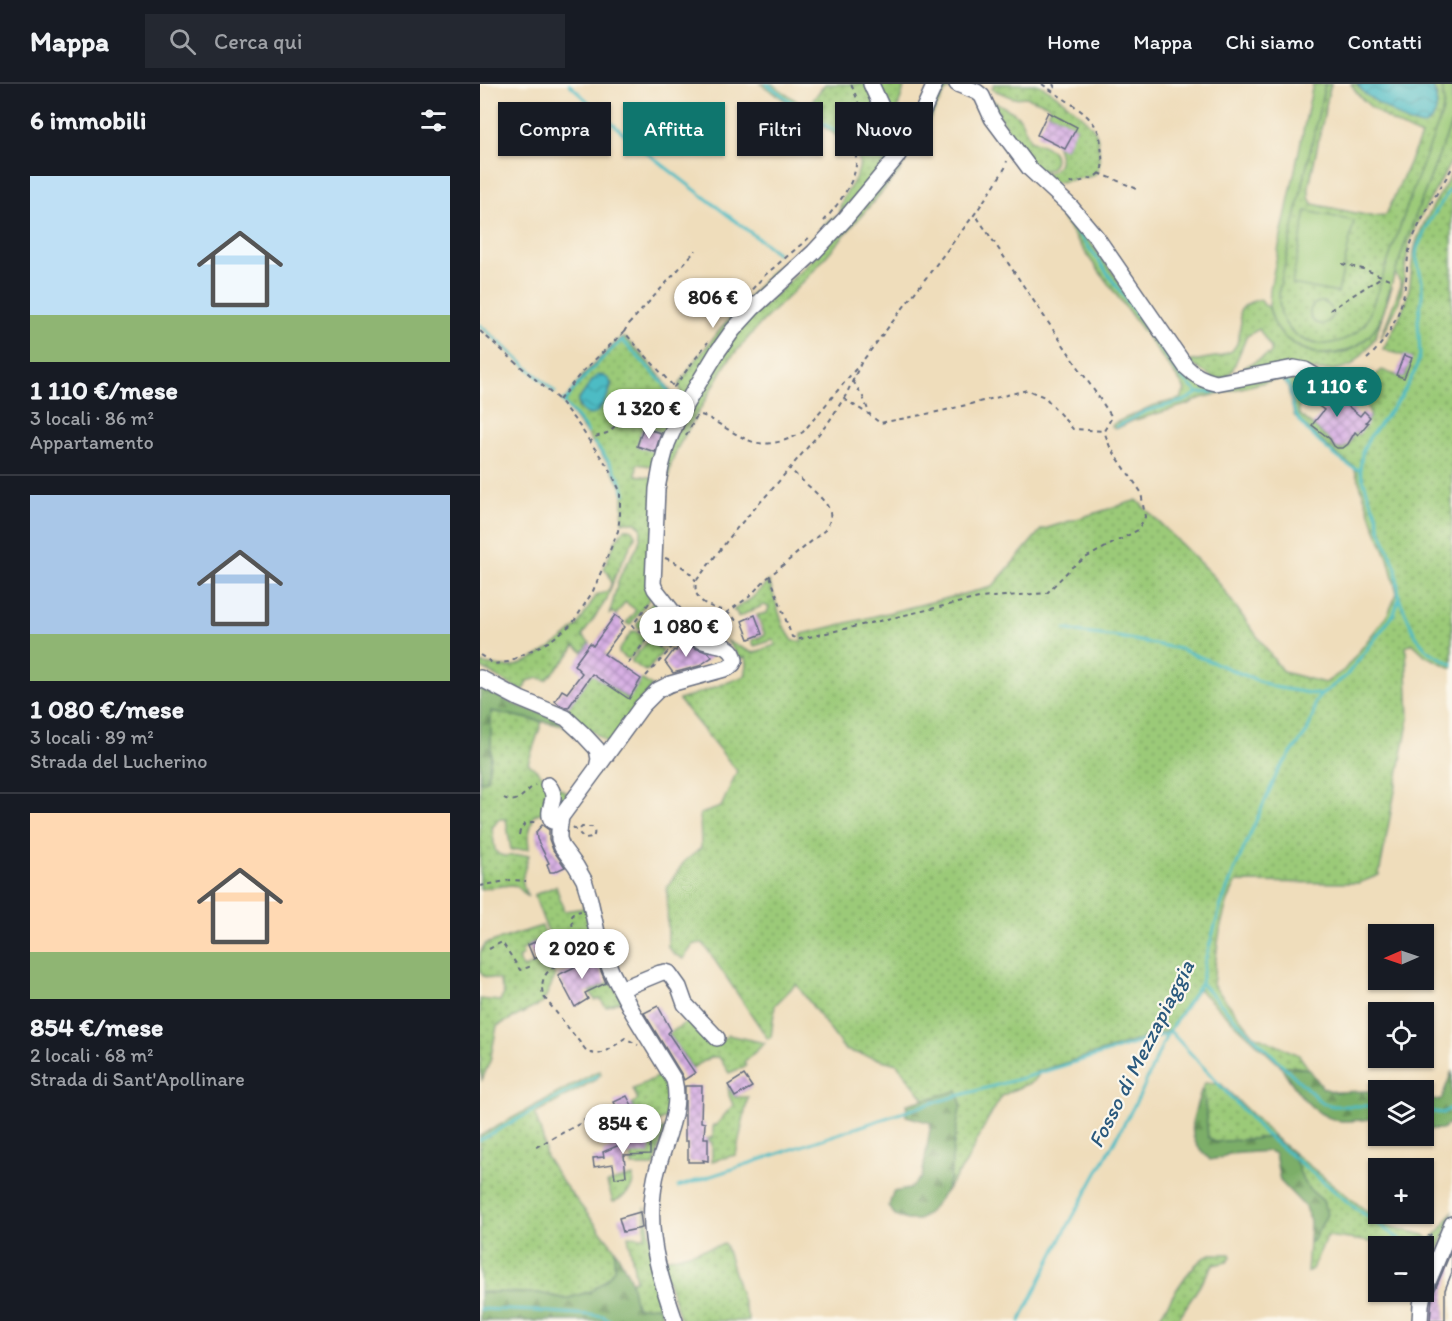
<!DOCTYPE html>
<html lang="it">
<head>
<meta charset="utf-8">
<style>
  :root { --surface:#171b24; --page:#242831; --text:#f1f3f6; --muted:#9ea1a6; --line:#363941; --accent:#0f766e }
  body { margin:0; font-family:Itim,sans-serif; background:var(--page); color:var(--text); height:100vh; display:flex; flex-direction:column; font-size:22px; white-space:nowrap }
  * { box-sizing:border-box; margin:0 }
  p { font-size:20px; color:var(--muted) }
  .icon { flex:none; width:33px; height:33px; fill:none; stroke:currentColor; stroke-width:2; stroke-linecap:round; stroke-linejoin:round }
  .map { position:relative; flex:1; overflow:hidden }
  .side { display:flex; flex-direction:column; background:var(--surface); width:480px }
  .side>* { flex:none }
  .guide { position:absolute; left:18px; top:18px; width:570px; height:54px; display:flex; gap:12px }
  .needle { width:39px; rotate:268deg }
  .controls { position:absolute; left:888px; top:840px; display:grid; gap:12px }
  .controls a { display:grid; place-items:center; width:66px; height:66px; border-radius:0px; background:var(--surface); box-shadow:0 2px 4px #0004; font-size:30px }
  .price { position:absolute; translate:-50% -51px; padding:0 14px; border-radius:21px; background:#fff; color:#222; font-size:20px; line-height:39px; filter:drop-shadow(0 2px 3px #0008) }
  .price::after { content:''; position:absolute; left:50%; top:36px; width:18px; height:14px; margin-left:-9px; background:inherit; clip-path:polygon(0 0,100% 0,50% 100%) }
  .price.on { background:var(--accent); color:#fff }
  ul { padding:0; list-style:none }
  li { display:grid; align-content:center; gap:12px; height:318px; padding:0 30px }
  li+li { border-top:2px solid var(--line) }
  li span { display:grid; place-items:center; height:186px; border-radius:0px; color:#555 }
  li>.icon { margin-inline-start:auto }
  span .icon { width:108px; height:108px; fill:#fffc; stroke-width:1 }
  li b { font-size:26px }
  h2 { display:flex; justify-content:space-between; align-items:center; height:72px; padding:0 30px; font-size:26px }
  .pill { padding:0 21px; border-radius:0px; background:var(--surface); box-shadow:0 2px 4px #0004; font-size:21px; line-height:54px }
  .pill.on { background:var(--accent); color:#fff }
  header { display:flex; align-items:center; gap:36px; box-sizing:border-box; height:84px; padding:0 30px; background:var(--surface); border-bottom:2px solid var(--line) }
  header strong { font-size:28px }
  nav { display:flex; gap:33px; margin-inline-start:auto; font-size:21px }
  .search { width:420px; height:54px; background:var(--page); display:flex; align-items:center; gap:15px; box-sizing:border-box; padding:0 21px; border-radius:0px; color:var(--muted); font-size:22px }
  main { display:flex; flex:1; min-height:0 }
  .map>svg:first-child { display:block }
  .grass { fill:url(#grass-dots); stroke:#5b7c6b; stroke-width:1.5; fill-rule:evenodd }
  .forest { fill:url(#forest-firs); stroke:#4c6e63; stroke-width:1.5 }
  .park { fill:#9bca78; stroke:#5b7c6b; stroke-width:1.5 }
  .water { fill:url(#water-waves); stroke:#347691; stroke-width:1.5 }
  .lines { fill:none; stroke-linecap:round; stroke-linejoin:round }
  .stream { stroke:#4dbcc4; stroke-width:3 }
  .building { fill:url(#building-cross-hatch) }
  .minor-casing { stroke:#656c7f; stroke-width:18 }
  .path { stroke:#656c7f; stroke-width:2; stroke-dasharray:4.5 4.5; stroke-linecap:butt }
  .minor { stroke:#fff; stroke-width:15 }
  .labels { text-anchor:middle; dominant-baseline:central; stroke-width:4.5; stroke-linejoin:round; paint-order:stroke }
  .water-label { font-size:22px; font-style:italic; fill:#2a597d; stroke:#fbf7ec }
</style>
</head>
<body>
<header>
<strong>Mappa</strong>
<div class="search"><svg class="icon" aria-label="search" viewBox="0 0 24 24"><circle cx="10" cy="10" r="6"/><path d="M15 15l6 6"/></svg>Cerca qui</div>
<nav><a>Home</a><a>Mappa</a><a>Chi siamo</a><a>Contatti</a></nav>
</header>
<main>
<section class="side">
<h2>6 immobili<svg class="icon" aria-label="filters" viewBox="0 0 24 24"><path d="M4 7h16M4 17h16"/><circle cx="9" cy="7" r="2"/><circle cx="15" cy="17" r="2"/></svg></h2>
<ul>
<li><span style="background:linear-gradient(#bfe0f5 75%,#8fb573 0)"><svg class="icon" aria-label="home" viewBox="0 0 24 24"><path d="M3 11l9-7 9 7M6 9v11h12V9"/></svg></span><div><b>1 110 €/mese</b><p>3 locali · 86 m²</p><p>Appartamento</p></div></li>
<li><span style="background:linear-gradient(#a9c7e8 75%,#8fb573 0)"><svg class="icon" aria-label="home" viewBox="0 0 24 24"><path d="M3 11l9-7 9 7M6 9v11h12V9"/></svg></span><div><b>1 080 €/mese</b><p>3 locali · 89 m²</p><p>Strada del Lucherino</p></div></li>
<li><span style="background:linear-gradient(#ffd9b3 75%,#8fb573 0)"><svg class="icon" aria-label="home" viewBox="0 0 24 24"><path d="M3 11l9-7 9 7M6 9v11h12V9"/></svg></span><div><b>854 €/mese</b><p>2 locali · 68 m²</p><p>Strada di Sant'Apollinare</p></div></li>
</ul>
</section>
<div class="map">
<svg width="972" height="1237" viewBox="0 0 972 1237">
  <defs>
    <pattern id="grass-dots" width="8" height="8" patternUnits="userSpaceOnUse" patternTransform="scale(1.5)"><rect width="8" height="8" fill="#9bca78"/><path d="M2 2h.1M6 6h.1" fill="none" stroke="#7ea466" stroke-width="1.8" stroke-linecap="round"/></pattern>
    <pattern id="forest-firs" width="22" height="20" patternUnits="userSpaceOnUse" patternTransform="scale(1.5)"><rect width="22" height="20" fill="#7cae68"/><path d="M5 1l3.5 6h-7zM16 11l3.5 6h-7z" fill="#658e59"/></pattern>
    <pattern id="water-waves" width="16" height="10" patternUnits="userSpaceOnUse" patternTransform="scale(1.5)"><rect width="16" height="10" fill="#4dbcc4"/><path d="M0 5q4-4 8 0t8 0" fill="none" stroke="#3f99a2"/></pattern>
    <pattern id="building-cross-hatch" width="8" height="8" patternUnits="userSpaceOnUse" patternTransform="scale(1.5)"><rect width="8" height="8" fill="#d8b0e4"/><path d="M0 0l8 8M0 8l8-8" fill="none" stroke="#ae90bc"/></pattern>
  </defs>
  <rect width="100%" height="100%" fill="#fbf7ec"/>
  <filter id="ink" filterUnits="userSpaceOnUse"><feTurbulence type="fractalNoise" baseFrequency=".0167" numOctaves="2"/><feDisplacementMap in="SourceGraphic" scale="12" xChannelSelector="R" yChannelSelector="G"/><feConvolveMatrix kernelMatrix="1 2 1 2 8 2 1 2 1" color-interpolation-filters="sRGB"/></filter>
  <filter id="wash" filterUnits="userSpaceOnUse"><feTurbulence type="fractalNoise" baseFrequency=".008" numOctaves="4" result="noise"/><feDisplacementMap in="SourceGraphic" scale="24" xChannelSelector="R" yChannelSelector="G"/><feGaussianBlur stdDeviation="1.35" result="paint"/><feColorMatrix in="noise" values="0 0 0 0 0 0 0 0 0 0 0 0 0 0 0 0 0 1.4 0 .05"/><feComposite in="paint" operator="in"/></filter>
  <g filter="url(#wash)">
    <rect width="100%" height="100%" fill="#efddbb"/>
    <g class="grass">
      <path d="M281 0H292L327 24 345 0H388L415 67 362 129 360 128C358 109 388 93 377 69 375 66 370 62 367 59Z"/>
      <polygon points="394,0 425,0 416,30 425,40 433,40 422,52"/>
      <polygon points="468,0 482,5 495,14 481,8 469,5 465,8 420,87 329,192 282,238 248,277 198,363 191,380 178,448 189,361 248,256 335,173 458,3"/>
      <path d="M514 0C526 0 545 0 556 0 568 2 611 37 616 49 619 56 619 64 619 71 620 80 620 86 613 92L569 100 561 90C580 88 583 76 576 60L585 65 596 43 568 28 570 24 566 20 546 13 533 14 512 5Z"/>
      <path d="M845 0H851L849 7 829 102V114L833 120 890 132 906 131 941 52C917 42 883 23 871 0H877L885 10 909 26 957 13 952 0H962L964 20 962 30 891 229C887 236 884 243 878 248 859 266 823 264 807 242 799 232 799 219 799 206Z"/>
      <path d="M508 14 533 28 540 34 550 56C556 59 568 62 572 67 577 72 575 81 569 85 565 87 559 86 554 86Z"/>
      <polygon points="972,37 972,76 936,141 929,159 922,206 918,221 900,256 920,203 920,197 915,189 925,159"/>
      <path d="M972 89V584L946 572 932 559 926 563 929 634 899 791 879 799 757 798C739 828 737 867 733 901L774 951 819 971 829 985 800 981 718 905 690 946 556 988 558 992 553 998 531 1007 522 1012 508 1035 486 1079 465 1108 470 1095 474 1057 481 1020 477 1008 445 1016 417 980 365 966 316 900 295 921 291 953 288 955 223 859 214 860 203 875 194 870 188 863 187 803 204 778 221 764 220 730 241 723 257 687 199 616 265 592 267 581 266 573 260 575 247 557 273 569 295 561 294 556 274 562 272 556 285 551 277 531 287 529 289 523 284 521 258 533 257 529 253 526 271 515 289 497 303 541 313 557H322V550L512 503 561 446 657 416 735 494 803 588 845 599 864 586 881 565 908 530 917 509 908 474 894 441 874 383 861 374 837 353 814 331 808 303 803 296 797 295 721 314 709 320 652 337 636 345 634 344 632 342 635 339 672 322 700 315 705 306 699 296 610 175 565 109 556 99 588 128 712 296 810 287 819 292 822 296 819 312V330L845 352 846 351C853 357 848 363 861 366L869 362 874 347 887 339 886 338 890 333V329L883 316 874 297 879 291 883 290 889 297 902 286 924 294 931 274 903 265C913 246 924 227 929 205 932 190 931 174 936 159 944 134 960 111 972 89Z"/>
      <polygon points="357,133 294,201 204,319 199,301 212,281 243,242 291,188 330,158 351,134"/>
      <path d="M911 202 912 203 895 254 886 266 871 282 854 286 766 288 764 286 765 283 791 269V264L779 245 767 252 752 287 745 293 736 295 707 278 740 272 752 267 757 260 761 238 760 227C765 220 772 216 781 216L784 221 789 223C798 269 857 287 889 252 902 238 906 218 911 202Z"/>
      <path d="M143 254H145C159 269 196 303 195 323 195 332 188 342 185 350L163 344 158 362 179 369 177 383 157 380 156 391 176 394 173 510 150 541 146 539 156 526 145 518 136 531 132 528 129 531C133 519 135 507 139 495 146 474 162 468 161 443L155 438H142L143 421V409L141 402 130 382 83 318 105 289 139 255ZM132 299 131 304 118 327 98 324V317L109 302Z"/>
      <path d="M145 445C152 444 155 447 155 453L135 492 127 515 102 552 110 559 103 568 95 562 86 575 66 596 59 594 47 597 43 608 0 583V580C9 579 18 584 28 583 46 582 85 556 97 542 104 533 109 522 115 513L118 510C134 509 134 495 124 484L137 454Z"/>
      <polygon points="174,516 184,529 169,549 167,549 157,543 157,540"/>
      <polygon points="187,531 200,548 188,563 185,563 173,554 172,551"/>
      <polygon points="152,547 155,547 164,553 165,555 150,574 148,575 139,569 139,566"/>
      <polygon points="167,558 170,558 182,566 182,569 168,586 165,587 152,578 152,576"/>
      <polygon points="122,568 129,574 117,593 148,615 161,595 172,602 130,661 86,626 109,594"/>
      <path d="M11 627 62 638 48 679 69 697 89 710C96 701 118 678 109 665 103 657 92 649 84 642L86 640C93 647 109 659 112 667 119 686 85 715 76 731L60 729 54 731 48 753 49 765 31 766 26 735H19L12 744 15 766 18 770 24 772 49 771C44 791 38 793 48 813L37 802 30 801 0 805V697L7 696 11 673Z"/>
      <path d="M97 793C110 816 109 843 116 868 111 870 107 872 102 873 72 877 63 832 54 811L76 802 84 827 104 824C103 813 101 804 96 794Z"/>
      <path d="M62 842C65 850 71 858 70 866L69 864 67 865 62 855 48 861 49 863 42 866 43 871 38 874 42 884 69 876 75 893 63 919 17 942 10 977 2 996 0 981V915L20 917 24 910 19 896 3 892 0 886V869L5 860Z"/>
      <polygon points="130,898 143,916 126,923 120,915 115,916 110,908"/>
      <polygon points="204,926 237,961 248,951 285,959 264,978 266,982 249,989 239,973 231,973 212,984 189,950 209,936"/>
      <polygon points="120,987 121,990 115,996 55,1030 63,1055 66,1073 83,1099 135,1165 134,1186 126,1196 111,1207 86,1215 59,1209 0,1208 0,1052 116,988"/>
      <polygon points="184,989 191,1003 187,1034 162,1044 161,1031 156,1032 152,1026 154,1025 152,1020 158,1016 153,1005"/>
      <polygon points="725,999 741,1000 794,1053 735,1058 727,1053 724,1007 721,1007"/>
      <polygon points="248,1001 255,1013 268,1013 256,1071 232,1077 232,1058 228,1057 228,1054 233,1054 233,1041 235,1042 253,1021 249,1011"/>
      <polygon points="185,1044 174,1082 152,1082 149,1054"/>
      <polygon points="812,1068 904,1141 944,1151 950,1156 961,1145 972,1128 972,1133 944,1200 944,1162 922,1162 847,1152 832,1185 827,1188 829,1158 833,1157 847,1130 843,1117 828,1104 820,1089"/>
      <path d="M153 1092C155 1106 144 1113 133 1118L127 1099Z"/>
      <polygon points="165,1123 181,1212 182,1229 177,1222 156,1224 151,1197 156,1196 148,1152 165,1153"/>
      <polygon points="245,1160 269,1237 201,1237 181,1176"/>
      <path d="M730 1170H750L751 1173 747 1178 733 1181 697 1237H677C691 1216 708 1181 730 1170Z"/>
    </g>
    <g class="forest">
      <polygon points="0,603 33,620 76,634 84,642 11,627 11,673 7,696 0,697"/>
      <path d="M800 981 829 985 843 1004 855 1008 887 1007 898 1010V1034C888 1035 865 1039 856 1036 829 1029 814 1003 800 981Z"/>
      <polygon points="972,987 972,1037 962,1045 944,1046 944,1016 961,1016"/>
      <path d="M724 1006 728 1053 735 1058 794 1053 812 1068 820 1089 828 1104 843 1117 847 1130 833 1157 829 1158 830 1137 825 1123 800 1097 795 1070 789 1067 749 1070 740 1074 730 1076C726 1071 720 1066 717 1061 707 1046 716 1023 721 1007Z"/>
      <polygon points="477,1007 481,1020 474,1057 470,1095 465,1108 452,1125 439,1136 427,1136 415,1132 409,1122 413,1108 429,1105 442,1093 451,1039 426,1032 427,1020"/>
      <polygon points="135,1165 150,1194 156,1223 178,1222 185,1237 0,1237 0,1208 59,1209 86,1215 111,1207 126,1196 134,1185"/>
    </g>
    <g class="park">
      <path d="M833 0H845L799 206C799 219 799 232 807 242 827 270 869 263 887 237L933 106 962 30 964 20 962 0H972V37L925 159 899 238 890 251 877 262 865 267 856 269 839 270 821 264 805 254 794 239 789 223 790 205Z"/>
      <polygon points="826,127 874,137 858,209 812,200"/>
      <circle cx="841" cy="229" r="11"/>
    </g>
    <g class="water">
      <path d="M877 0H952C958 17 961 33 943 42L927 38 885 10Z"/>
      <path d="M118 291C135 293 132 303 126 315 123 319 119 328 114 330 105 333 99 325 98 317L114 294Z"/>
    </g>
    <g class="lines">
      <g class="stream">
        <polyline points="89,0 154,59 297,169"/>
        <polyline points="287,0 337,37 370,54"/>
        <path d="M458 9C462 4 465 1 472 3"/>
        <polyline points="572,114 615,172 704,296 718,309 732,308 752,303"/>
        <polyline points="0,241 75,308"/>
        <path d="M799 294C815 298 809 319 816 331 824 346 864 383 880 386"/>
        <path d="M83 316 85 317C102 294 121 275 142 256L185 301 191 312"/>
        <polyline points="85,317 84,319 104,343 107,349"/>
        <polyline points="636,343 666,327 704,317 718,309"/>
        <path d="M114 359C127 375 140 390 145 410"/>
        <polyline points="919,514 935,551 948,567 972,580"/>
        <polyline points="585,545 603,549 639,553 700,565 794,603 841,611"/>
        <polyline points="721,899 752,932 842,1019 853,1022 898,1022"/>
        <polyline points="689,946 785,1050 874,1123 929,1162"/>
        <polyline points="944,1027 963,1029 971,1024"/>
        <polyline points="0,1056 118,991"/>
        <polyline points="198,1103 445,1021 553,991 686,950"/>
        <polyline points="0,1225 57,1227 123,1232 130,1237"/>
        <polyline points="540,1237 584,1149 661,1009 687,950 721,899 725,877 741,821 754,787 798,687 827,648 834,628 835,618 841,611 866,592 914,530 919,514 916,484 900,445 897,431 889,413 880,386 882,369 889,354 921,313 936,285 940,270 938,237 942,212 942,197 936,172 937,164 949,138 972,102"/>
      </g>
    </g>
    <g id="blocks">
      <g class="building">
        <polygon points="568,28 597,43 585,65 557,51"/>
        <polygon points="924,271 932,274 924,294 916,291"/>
        <polygon points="842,301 880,332 884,327 890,333 886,338 888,339 878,351 875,348 868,360 863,364 857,364 854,362 850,355 832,341 844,326 829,315 838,303"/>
        <polygon points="163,344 181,349 175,368 157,362"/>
        <polygon points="135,531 143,537 141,540 144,543 124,570 161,595 149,615 112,590 88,624 80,621 75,617 82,606 87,609 102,589 94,581 110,559 113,562"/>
        <polygon points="275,531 282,550 269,555 262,537"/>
        <polygon points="202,554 212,563 229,569 232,573 219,582 193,589 185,578 194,566 196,567 199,558"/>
        <polygon points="62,741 69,746 69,755 73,766 85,783 74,788 70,788 67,780 69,779 57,755 56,748"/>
        <polygon points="62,855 68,869 54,875 48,861"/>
        <polygon points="115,873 126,899 105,909 108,915 95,923 78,891"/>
        <polygon points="178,922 191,946 188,949 215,989 204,996 202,991 164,929"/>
        <polygon points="264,991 272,1003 255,1013 248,1001"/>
        <polygon points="205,1002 222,1002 221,1038 225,1039 224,1054 228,1054 228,1077 223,1076 224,1078 208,1078 208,1057 205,1057"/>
        <polygon points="147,1012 154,1025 141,1032 134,1018"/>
        <polygon points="170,1055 170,1070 144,1071 146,1092 135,1094 133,1080 114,1083 113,1074 124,1073 123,1068 151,1056"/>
        <polygon points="160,1128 162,1144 143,1148 139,1134"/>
        <polygon points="972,1165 972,1188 965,1206 965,1237 950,1237 952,1213"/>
      </g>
    </g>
  </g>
  <g filter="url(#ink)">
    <use href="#blocks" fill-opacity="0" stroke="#656c7f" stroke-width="1.5"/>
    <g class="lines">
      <g class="minor-casing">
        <g id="minor">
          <polyline points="391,0 421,66"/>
          <path d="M477 0 497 8 502 12 512 34 550 85 591 123 617 154 706 283C715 292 723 296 736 299L814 284 825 286 837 293"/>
          <path d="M0 594 40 615 86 634 102 649 117 665 119 675 117 684 81 733 79 747V755L82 763 96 782 104 796 110 816 118 853 131 887 153 929 194 996C202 1026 184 1058 177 1087 174 1097 173 1108 172 1119 169 1160 182 1199 195 1237"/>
          <path d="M117 684 162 622 178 606 190 600 248 584 253 580 255 576C253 557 230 562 218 555 206 548 185 517 175 505L173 500 177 405 181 383 187 360 201 328 238 267 253 246 273 224 334 168 365 135 416 74 437 40 455 0"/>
          <path d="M68 701C81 715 64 724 72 737"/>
          <polyline points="141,905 180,889 185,888 189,889 199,903 205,920 237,954"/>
          <polyline points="940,1237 941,1221 943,1210 972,1140"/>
        </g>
      </g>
      <g class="path">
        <path d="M562 0C579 13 609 27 618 47 621 54 621 63 622 70 622 74 623 80 622 84 618 97 597 97 586 100"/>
        <polyline points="573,0 577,8"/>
        <polyline points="619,89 655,104 655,110"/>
        <path d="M344 137C356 123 374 100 376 81 377 74 374 66 376 58 377 54 381 50 382 45 384 33 376 11 371 0"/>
        <polyline points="862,180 883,185 912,196"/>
        <polyline points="266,212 285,191 330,153"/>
        <polyline points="850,226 903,192"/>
        <polyline points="0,247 79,316 101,344 110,358"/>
        <polyline points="144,248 148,241 216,166"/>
        <path d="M887 275C907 257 922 229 925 202 928 187 926 171 932 157 942 131 959 107 972 84"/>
        <polyline points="373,297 383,313 390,331"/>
        <polyline points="197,312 194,303 228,258"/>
        <polyline points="364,315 390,331 400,339 462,327 547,306 565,313 593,345 624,347"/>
        <polyline points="79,316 102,288 144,248 194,303"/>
        <path d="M206 352 216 333 221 331 227 333C240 340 254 350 268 356 285 364 308 357 323 348L379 281"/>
        <path d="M185 474C198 479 209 486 216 497"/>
        <polyline points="290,492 312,553 320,555 499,514 567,509 592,483 607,473 658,446 665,433 661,408 630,363 624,347 632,333 495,130"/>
        <polyline points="169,519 152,542 188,568"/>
        <path d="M246 529 269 513 285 496 345 446C358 428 345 418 332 405 324 398 317 392 310 385"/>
        <path d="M256 537C248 520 211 529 216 497L257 444 294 403 348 339 366 311 381 279 497 127 515 100 525 84 527 77"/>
        <polyline points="0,571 14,580 28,578 70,557 93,539 113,507 138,447 140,430 140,407 129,384 110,358 115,353 127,349 134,343 146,330 169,311"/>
        <polyline points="148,580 183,534"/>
        <polyline points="166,592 188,568 198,554"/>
        <path d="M24 714C38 722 44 708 55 701"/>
        <path d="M93 743 105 755 113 754C115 749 115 747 112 743H102L98 747"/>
        <path d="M39 751C41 740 48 736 59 739"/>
        <polyline points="0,802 31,796 46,797"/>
        <polyline points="9,865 22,858 40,886 49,883 48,881"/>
        <polyline points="67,866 69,865 71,871"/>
        <polyline points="98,876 112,871"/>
        <polyline points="94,878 92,833 93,829 101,827"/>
        <path d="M75 882C64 888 59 901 64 913L105 965C119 978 133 962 145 954L158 961"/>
        <polyline points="56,1063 101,1039 111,1031"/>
        <polyline points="948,1153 954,1148"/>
      </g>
      <use href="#minor" class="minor"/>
    </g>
  </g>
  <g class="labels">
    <g class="water-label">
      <text transform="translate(661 970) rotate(-63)">Fosso di Mezzapiaggia</text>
    </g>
  </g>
</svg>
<div class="controls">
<a><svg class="needle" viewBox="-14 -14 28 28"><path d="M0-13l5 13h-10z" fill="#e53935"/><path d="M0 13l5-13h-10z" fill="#9ea1a6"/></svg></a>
<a><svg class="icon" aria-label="locate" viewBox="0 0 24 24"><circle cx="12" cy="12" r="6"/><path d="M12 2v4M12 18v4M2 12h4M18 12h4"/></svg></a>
<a><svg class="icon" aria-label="layers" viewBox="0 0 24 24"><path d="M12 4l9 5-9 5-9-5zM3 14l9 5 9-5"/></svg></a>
<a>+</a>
<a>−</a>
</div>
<b class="price" style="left:233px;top:245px">806 €</b>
<b class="price on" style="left:857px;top:334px">1 110 €</b>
<b class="price" style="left:169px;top:356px">1 320 €</b>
<b class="price" style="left:206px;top:574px">1 080 €</b>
<b class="price" style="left:102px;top:896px">2 020 €</b>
<b class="price" style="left:143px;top:1071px">854 €</b>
<div class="guide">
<a class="pill">Compra</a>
<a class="pill on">Affitta</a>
<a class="pill">Filtri</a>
<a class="pill">Nuovo</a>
</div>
</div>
</main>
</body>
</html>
